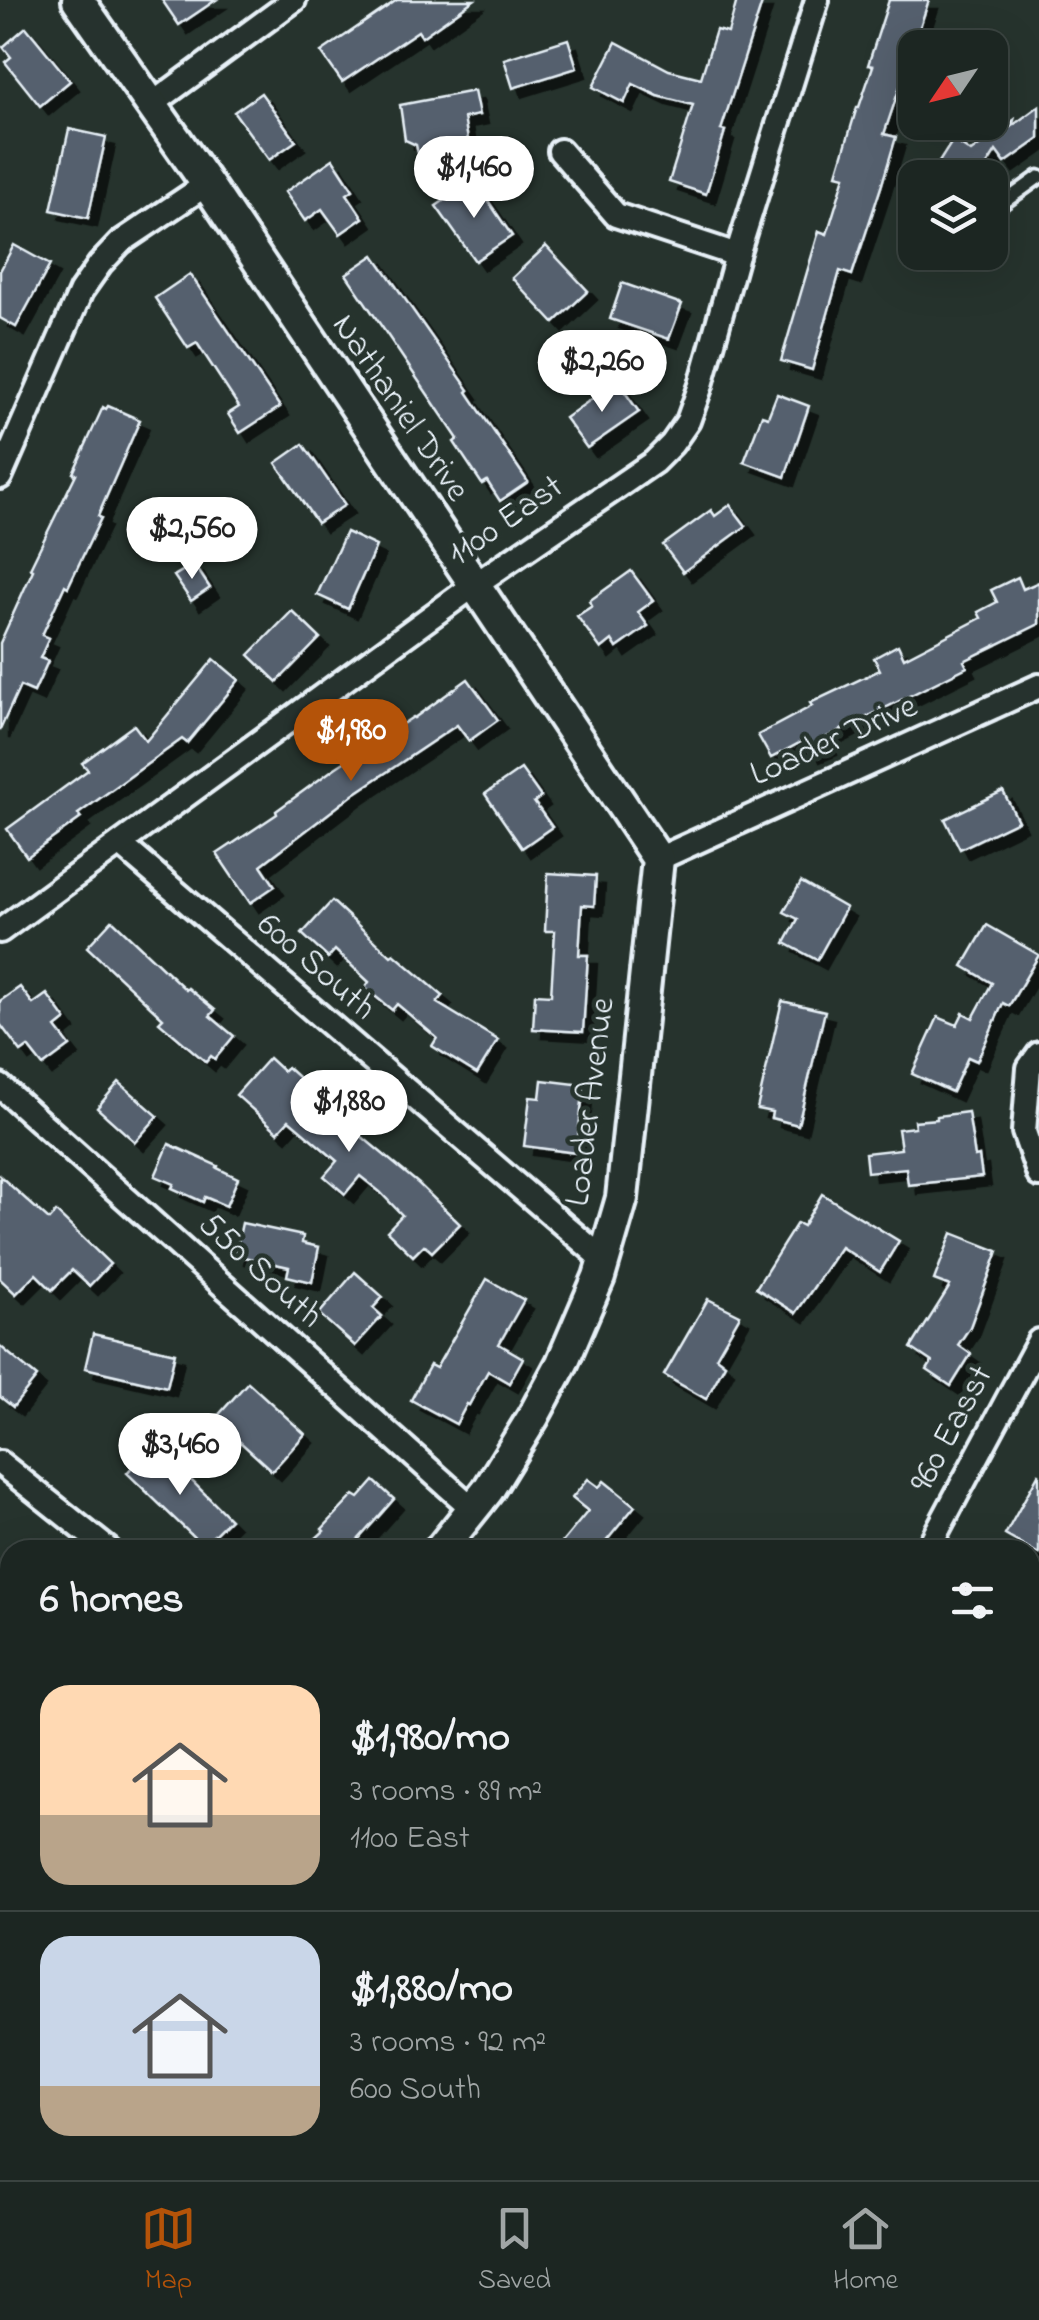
<!DOCTYPE html>
<html lang="en">
<head>
<meta charset="utf-8">
<style>
  :root { --surface:#1c2622; --page:#252e2a; --text:#f1f3f6; --muted:#a0a5a5; --line:#3a4340; --accent:#b45309 }
  body { margin:0; font-family:"Indie Flower",sans-serif; background:var(--page); color:var(--text); height:100vh; display:flex; flex-direction:column; font-size:38px; white-space:nowrap }
  * { box-sizing:border-box; margin:0 }
  p { font-size:32px; color:var(--muted) }
  .icon { flex:none; width:55px; height:55px; fill:none; stroke:currentColor; stroke-width:2; stroke-linecap:round; stroke-linejoin:round }
  .map { position:relative; flex:1; overflow:hidden }
  .sheet { position:absolute; left:0px; top:1540px; width:1040px; height:640px; display:flex; flex-direction:column; background:var(--surface); border-radius:30px 30px 0 0; box-shadow:0 10px 40px #0002,0 0 0 2px var(--line) }
  .sheet>* { flex:none }
  .needle { width:65px; rotate:235deg }
  .fabs { position:absolute; left:898px; top:30px; display:grid; gap:20px }
  .fabs a { display:grid; place-items:center; width:110px; height:110px; border-radius:20px; background:var(--surface); box-shadow:0 10px 40px #0002,0 0 0 2px var(--line); font-size:50px }
  .price { position:absolute; translate:-50% -85px; padding:0 22px; border-radius:35px; background:#fff; color:#222; font-size:32px; line-height:65px; filter:drop-shadow(0 2px 5px #0008) }
  .price::after { content:''; position:absolute; left:50%; top:60px; width:30px; height:22px; margin-left:-15px; background:inherit; clip-path:polygon(0 0,100% 0,50% 100%) }
  .price.on { background:var(--accent); color:#fff }
  ul { padding:0; list-style:none }
  li { display:flex; align-items:center; gap:30px; height:250px; padding:0 40px }
  li+li { border-top:2px solid var(--line) }
  li span { display:grid; place-items:center; flex:none; width:280px; height:200px; border-radius:30px; color:#555 }
  li>.icon { margin-inline-start:auto }
  span .icon { width:120px; height:120px; fill:#fffc; stroke-width:1 }
  li b { font-size:42px }
  h2 { display:flex; justify-content:space-between; align-items:center; height:120px; padding:0 40px; font-size:42px }
  .tab-bar { display:flex; justify-content:space-around; align-items:center; height:140px; border-top:2px solid var(--line); background:var(--surface); font-size:28px; color:var(--muted) }
  .tab-bar a { display:grid; justify-items:center; gap:5px }
  .tab-bar .on { color:var(--accent) }
  .map>svg:first-child { display:block }
  .built { fill:#344040 }
  .building { fill:#55606e; stroke:#e8f1f8; stroke-width:2.5; filter:url(#shadow) }
  .lines { fill:none; stroke-linecap:round; stroke-linejoin:round }
  .lane-casing { stroke:#e8f1f8; stroke-width:19 }
  .street-casing { stroke:#e8f1f8; stroke-width:30 }
  .secondary-casing { stroke:#e8f1f8; stroke-width:38 }
  .lane { stroke:#26332d; stroke-width:11 }
  .street { stroke:#26332d; stroke-width:22 }
  .secondary { stroke:#26332d; stroke-width:30 }
  .labels { text-anchor:middle; dominant-baseline:central; stroke-width:9; stroke-linejoin:round; paint-order:stroke }
  .street-label { font-size:35px; fill:#e8f1f8; stroke:#26332d }
</style>
</head>
<body>
<div class="map">
<svg width="1039" height="2180" viewBox="0 0 1039 2180">
  <defs>
    <filter id="shadow"><feDropShadow dx="9" dy="9" stdDeviation="0" flood-color="#0009"/></filter>
  </defs>
  <rect width="100%" height="100%" fill="#26332d"/>
  <filter id="ink" filterUnits="userSpaceOnUse"><feTurbulence type="fractalNoise" baseFrequency=".01" numOctaves="2"/><feDisplacementMap in="SourceGraphic" scale="20" xChannelSelector="R" yChannelSelector="G"/><feConvolveMatrix kernelMatrix="1 2 1 2 8 2 1 2 1" color-interpolation-filters="sRGB"/></filter>
  <g filter="url(#ink)">
    <polygon class="built" points="10,2135 10,2170 605,2170 598,2180 0,2180 0,2143"/>
    <g class="building">
      <polygon points="162,0 216,0 179,25"/>
      <polygon points="397,0 474,0 422,37 418,31 342,82 321,52"/>
      <polygon points="737,0 763,0 721,130 725,131 706,194 669,182 693,105 658,96 633,84 624,103 593,87 616,42 669,70 701,78 716,30 728,33"/>
      <polygon points="889,0 929,0 884,134 896,137 881,187 852,275 840,271 812,370 781,361 819,231 827,234 845,176 837,174 857,107 859,107 873,66 868,65"/>
      <polygon points="26,27 70,81 40,106 5,62 11,57 3,47"/>
      <polygon points="568,39 577,68 513,88 504,59"/>
      <polygon points="474,91 479,115 464,118 471,156 421,166 416,145 405,140 400,105"/>
      <polygon points="261,93 296,141 269,160 234,112"/>
      <polygon points="1039,106 1039,139 1005,163 996,151 979,178 945,178 952,170 939,162 953,140 971,152 1014,120 1012,126"/>
      <polygon points="69,129 106,137 88,218 51,210"/>
      <polygon points="333,159 353,190 347,194 363,218 340,234 322,209 305,221 285,192"/>
      <polygon points="474,180 512,236 475,261 436,206"/>
      <polygon points="14,245 50,265 16,327 0,318 0,271"/>
      <polygon points="546,246 588,291 554,323 512,278"/>
      <polygon points="374,255 469,390 467,392 528,482 500,501 487,481 482,484 454,442 458,439 346,274"/>
      <polygon points="190,274 280,407 240,433 228,414 239,407 197,343 188,348 155,298"/>
      <polygon points="622,283 682,304 669,339 610,319"/>
      <polygon points="617,381 639,412 587,448 565,418"/>
      <polygon points="777,394 809,406 785,477 744,462 762,415 768,417"/>
      <polygon points="108,406 140,420 98,516 101,518 68,587 65,585 42,635 49,638 40,658 48,661 34,692 20,686 0,730 0,643 33,570 30,568 76,474 73,473 103,407 106,409"/>
      <polygon points="303,444 345,505 317,523 276,463"/>
      <polygon points="730,505 746,526 683,572 663,545 711,510 715,516"/>
      <polygon points="346,532 376,546 348,609 317,595"/>
      <polygon points="194,564 210,588 191,601 174,576"/>
      <polygon points="631,571 653,601 638,612 648,626 617,648 612,640 601,649 577,616 592,606 589,601"/>
      <polygon points="1018,577 1023,589 1039,582 1039,624 964,661 967,667 825,738 828,746 811,753 805,740 771,758 758,735 812,706 810,703 880,670 874,658 898,645 904,658 981,618 978,612 997,602 991,590"/>
      <polygon points="292,611 320,638 277,682 249,655"/>
      <polygon points="214,659 239,680 187,743 182,739 78,814 81,818 27,857 7,829 88,770 82,763 134,725 146,741"/>
      <polygon points="468,679 498,720 469,741 457,725 354,794 261,865 275,886 250,903 217,854 277,814 276,811 335,768 413,717 414,718"/>
      <polygon points="521,769 541,797 534,802 552,827 522,848 485,794"/>
      <polygon points="1003,791 1018,821 960,849 945,819"/>
      <polygon points="548,873 596,876 594,906 582,905 579,955 588,955 583,1032 533,1029 535,994 551,995 555,931 545,931"/>
      <polygon points="801,882 846,908 817,960 785,943 798,919 784,912"/>
      <polygon points="332,901 391,956 394,954 443,996 437,1003 498,1040 477,1074 432,1046 437,1038 397,1004 392,1010 365,988 369,982 335,950 328,958 302,934"/>
      <polygon points="112,920 186,990 188,988 215,1010 210,1016 234,1036 215,1059 211,1056 206,1062 159,1022 163,1018 87,947"/>
      <polygon points="987,925 1039,955 1009,1006 1003,1003 977,1061 968,1057 952,1092 912,1074 938,1017 957,1025 963,1013 973,1018 992,983 963,966"/>
      <polygon points="20,987 33,1004 47,994 66,1020 56,1028 70,1046 43,1066 28,1047 21,1052 0,1024 0,1001"/>
      <polygon points="782,1001 825,1011 798,1125 771,1118 772,1112 757,1109"/>
      <polygon points="269,1058 283,1071 287,1067 327,1103 325,1106 419,1184 460,1224 432,1252 424,1245 413,1256 387,1231 402,1215 380,1192 360,1176 345,1194 324,1176 337,1161 289,1120 278,1132 236,1095"/>
      <polygon points="542,1080 584,1085 576,1153 524,1146 530,1097 540,1098"/>
      <polygon points="119,1082 158,1116 135,1142 97,1108"/>
      <polygon points="968,1112 975,1157 979,1156 982,1177 908,1185 906,1168 867,1172 865,1153 901,1149 898,1129 915,1127 914,1121 937,1119 937,1116"/>
      <polygon points="169,1144 218,1166 217,1168 238,1178 226,1206 205,1197 203,1202 172,1188 174,1184 155,1176"/>
      <polygon points="0,1176 49,1220 56,1212 110,1264 89,1286 72,1270 52,1290 36,1274 16,1294 0,1279"/>
      <polygon points="822,1194 899,1241 880,1272 841,1247 796,1313 756,1288 797,1223 803,1226"/>
      <polygon points="242,1223 303,1236 302,1243 319,1247 312,1282 287,1276 289,1267 235,1255"/>
      <polygon points="952,1233 998,1251 970,1327 958,1345 971,1354 951,1386 927,1370 932,1362 911,1348 950,1286 934,1280"/>
      <polygon points="355,1272 383,1297 373,1308 382,1316 355,1346 319,1314"/>
      <polygon points="487,1279 524,1300 499,1344 523,1358 509,1383 488,1371 469,1405 467,1404 456,1424 411,1400 430,1365 436,1368"/>
      <polygon points="708,1299 740,1315 716,1357 725,1364 706,1399 664,1375"/>
      <polygon points="93,1334 175,1353 167,1387 85,1368"/>
      <polygon points="0,1346 37,1377 13,1407 0,1397"/>
      <polygon points="248,1382 305,1434 272,1471 215,1419"/>
      <polygon points="145,1452 171,1474 178,1467 230,1519 203,1546 127,1473"/>
      <polygon points="1039,1473 1039,1554 1005,1535"/>
      <polygon points="588,1479 599,1487 604,1481 635,1506 599,1550 556,1550 588,1511 572,1498"/>
      <polygon points="374,1481 394,1499 349,1550 303,1550 324,1531 322,1529 354,1495 359,1498"/>
    </g>
    <g class="lines">
      <g class="lane-casing">
        <g id="lane">
          <polyline points="1000,205 1039,177"/>
          <polyline points="0,2109 10,2105"/>
        </g>
      </g>
      <g class="street-casing">
        <g id="street">
          <polyline points="151,105 294,0"/>
          <polyline points="560,151 616,215 737,255"/>
          <polyline points="0,477 81,291 100,264 121,242 207,184"/>
          <polyline points="120,844 603,1259"/>
          <polyline points="658,859 1039,686"/>
          <polyline points="0,931 473,586 654,462 672,444 688,421 701,385 737,255 817,0"/>
          <polyline points="1039,1054 1029,1068 1024,1132 1039,1175"/>
          <polyline points="0,1086 472,1508"/>
          <polyline points="0,1463 109,1550"/>
          <polyline points="927,1550 1039,1341"/>
          <polyline points="0,1840 10,1846"/>
          <polyline points="1030,1845 1039,1852"/>
          <polyline points="762,2180 769,2170"/>
        </g>
      </g>
      <g class="secondary-casing">
        <g id="secondary">
          <polyline points="78,0 207,184 658,859 622,1198 599,1277 562,1363 533,1417 488,1490 440,1550"/>
          <polyline points="0,2051 10,2039"/>
          <polyline points="799,2170 811,2180"/>
        </g>
      </g>
      <use href="#lane" class="lane"/>
      <use href="#street" class="street"/>
      <use href="#secondary" class="secondary"/>
    </g>
  </g>
  <g class="labels">
    <g class="street-label">
      <text transform="translate(400 408) rotate(56)">Nathaniel Drive</text>
      <text transform="translate(506 521) rotate(-35)">1100 East</text>
      <text transform="translate(834 741) rotate(-24)">Loader Drive</text>
      <text transform="translate(316 967) rotate(41)">600 South</text>
      <text transform="translate(591 1102) rotate(-83)">Loader Avenue</text>
      <text transform="translate(260 1271) rotate(42)">550 South</text>
      <text transform="translate(952 1429) rotate(-62)">960 Easst</text>
    </g>
  </g>
</svg>
<div class="fabs">
<a><svg class="needle" viewBox="-14 -14 28 28"><path d="M0-13l5 13h-10z" fill="#e53935"/><path d="M0 13l5-13h-10z" fill="#a0a5a5"/></svg></a>
<a><svg class="icon" aria-label="layers" viewBox="0 0 24 24"><path d="M12 4l9 5-9 5-9-5zM3 14l9 5 9-5"/></svg></a>
</div>
<b class="price" style="left:474px;top:221px">$1,460</b>
<b class="price" style="left:602px;top:415px">$2,260</b>
<b class="price" style="left:192px;top:582px">$2,560</b>
<b class="price on" style="left:351px;top:784px">$1,980</b>
<b class="price" style="left:349px;top:1155px">$1,880</b>
<b class="price" style="left:180px;top:1498px">$3,460</b>
<section class="sheet">
<h2>6 homes<svg class="icon" aria-label="filters" viewBox="0 0 24 24"><path d="M4 7h16M4 17h16"/><circle cx="9" cy="7" r="2"/><circle cx="15" cy="17" r="2"/></svg></h2>
<ul>
<li><span style="background:linear-gradient(#ffd9b3 65%,#b9a48a 0)"><svg class="icon" aria-label="home" viewBox="0 0 24 24"><path d="M3 11l9-7 9 7M6 9v11h12V9"/></svg></span><div><b>$1,980/mo</b><p>3 rooms · 89 m²</p><p>1100 East</p></div></li>
<li><span style="background:linear-gradient(#c9d6e8 75%,#b9a48a 0)"><svg class="icon" aria-label="home" viewBox="0 0 24 24"><path d="M3 11l9-7 9 7M6 9v11h12V9"/></svg></span><div><b>$1,880/mo</b><p>3 rooms · 92 m²</p><p>600 South</p></div></li>
</ul>
</section>
</div>
<nav class="tab-bar">
<a class="on"><svg class="icon" aria-label="map" viewBox="0 0 24 24"><path d="M3 6l6-2 6 2 6-2v14l-6 2-6-2-6 2zM9 4v14M15 6v14"/></svg>Map</a>
<a><svg class="icon" aria-label="saved" viewBox="0 0 24 24"><path d="M7 4h10v16l-5-4-5 4z"/></svg>Saved</a>
<a><svg class="icon" aria-label="home" viewBox="0 0 24 24"><path d="M3 11l9-7 9 7M6 9v11h12V9"/></svg>Home</a>
</nav>
</body>
</html>
